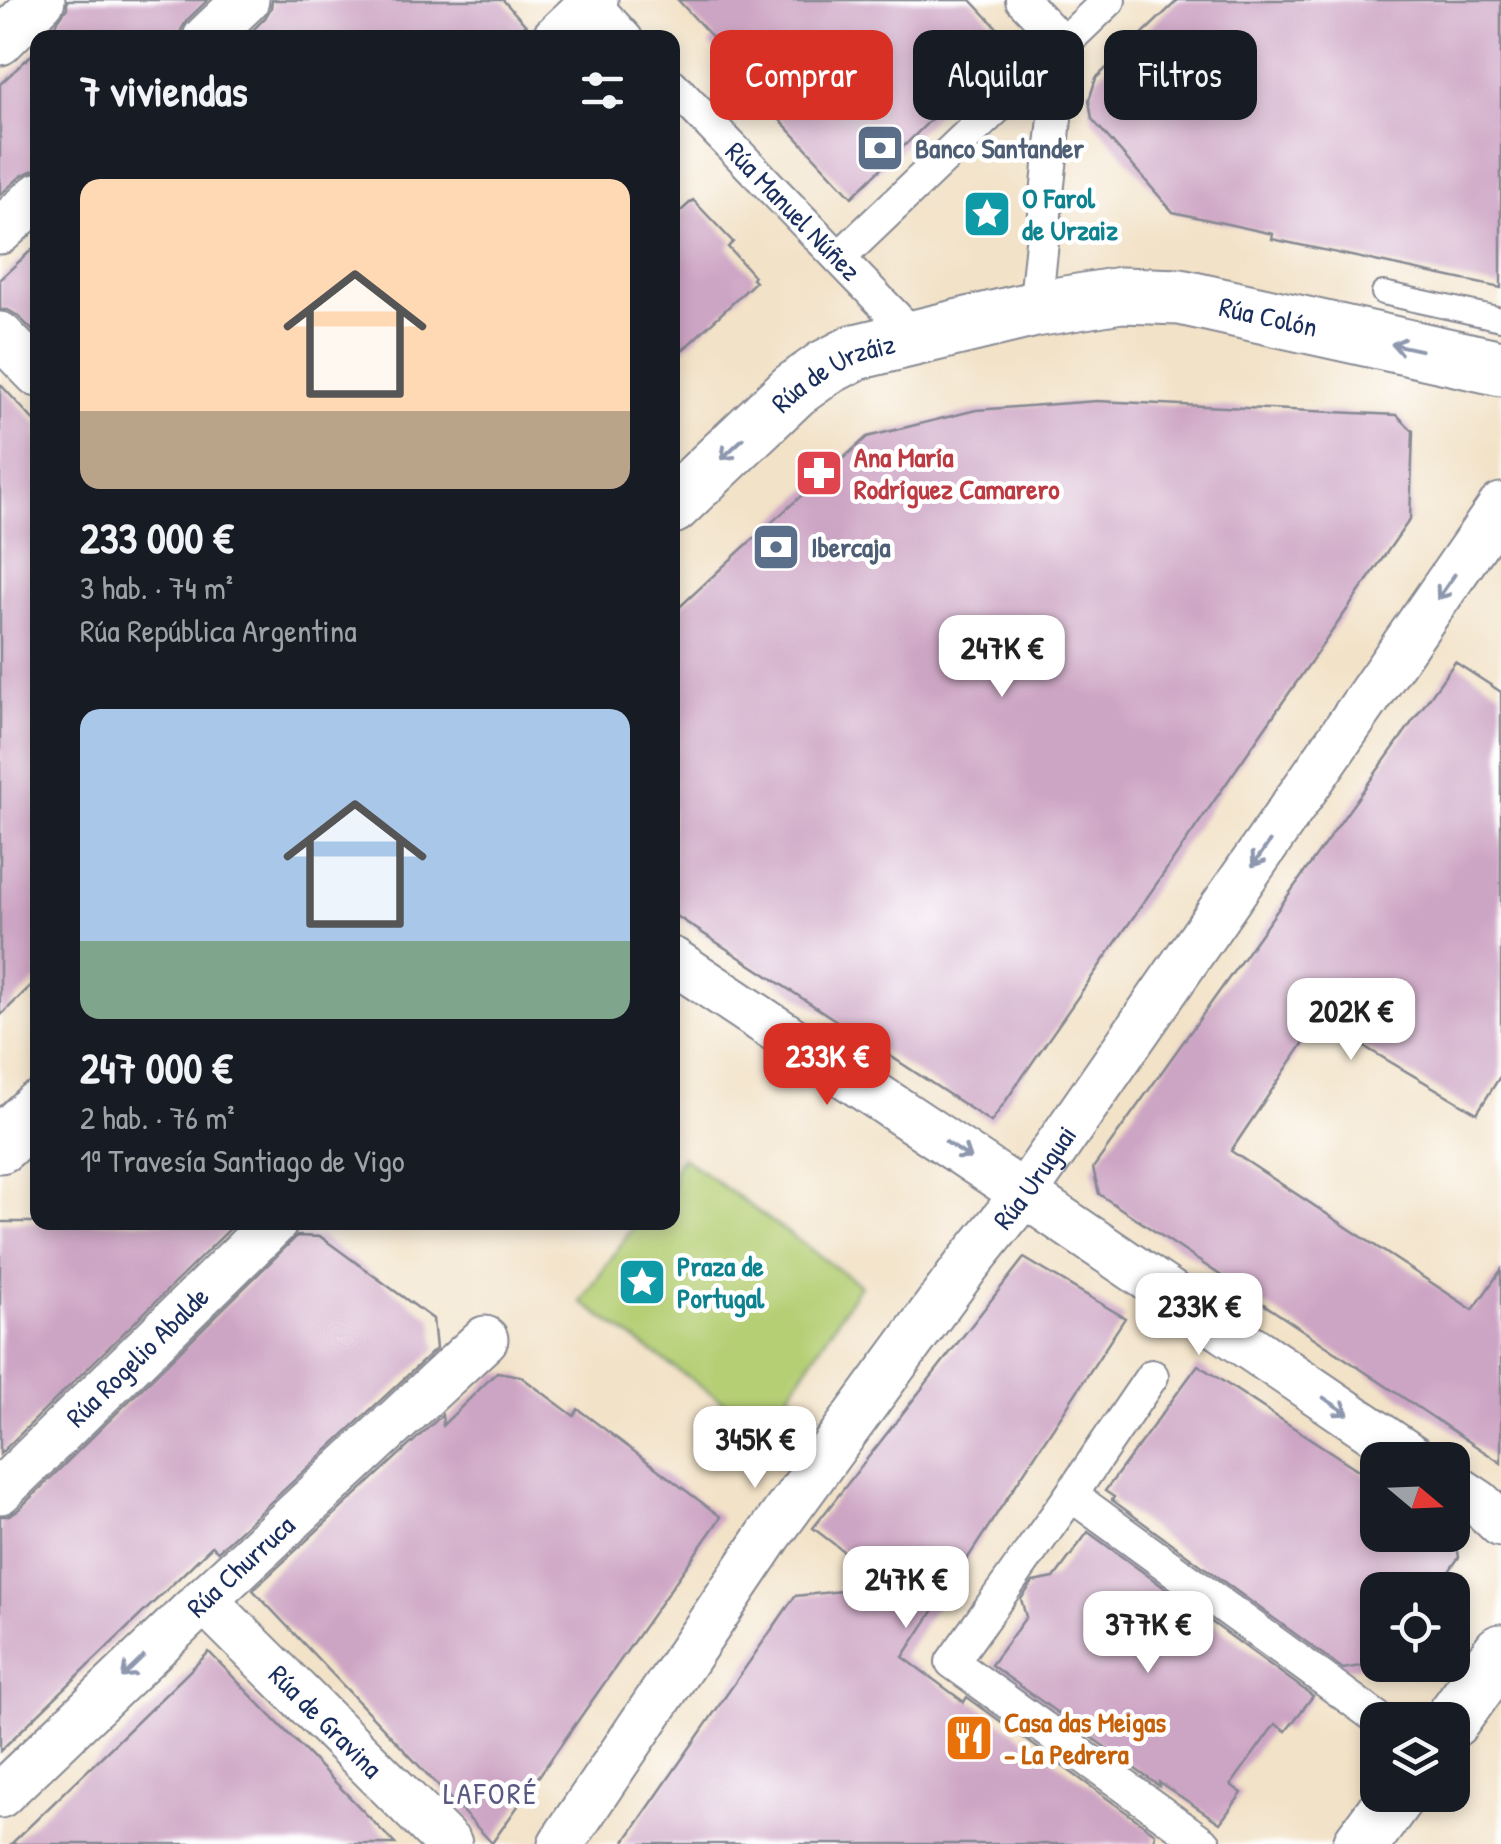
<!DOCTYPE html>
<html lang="es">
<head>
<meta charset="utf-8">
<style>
  :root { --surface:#171b24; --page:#242831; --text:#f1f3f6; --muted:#9ea1a6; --accent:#d93025 }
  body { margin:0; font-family:"Patrick Hand",sans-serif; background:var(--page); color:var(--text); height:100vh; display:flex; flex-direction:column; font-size:38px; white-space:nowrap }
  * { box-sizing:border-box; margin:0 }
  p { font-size:32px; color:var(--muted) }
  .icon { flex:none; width:55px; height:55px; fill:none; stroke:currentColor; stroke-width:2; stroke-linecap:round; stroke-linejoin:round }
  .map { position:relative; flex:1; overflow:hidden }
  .details { position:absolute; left:30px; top:30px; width:650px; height:1200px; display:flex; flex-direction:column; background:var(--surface); border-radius:20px; box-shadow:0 5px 15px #0003 }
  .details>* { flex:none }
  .guide { position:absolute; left:710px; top:30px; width:640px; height:90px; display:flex; gap:20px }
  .needle { width:65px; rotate:109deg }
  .buttons { position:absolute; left:1360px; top:1442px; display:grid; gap:20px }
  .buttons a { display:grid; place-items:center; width:110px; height:110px; border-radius:20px; background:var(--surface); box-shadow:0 5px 15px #0003; font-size:50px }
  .price { position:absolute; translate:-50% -85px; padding:0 22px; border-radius:20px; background:#fff; color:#222; font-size:32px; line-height:65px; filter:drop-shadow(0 2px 5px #0008) }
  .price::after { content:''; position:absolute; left:50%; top:60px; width:30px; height:22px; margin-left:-15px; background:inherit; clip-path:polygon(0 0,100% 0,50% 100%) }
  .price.current { background:var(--accent); color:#fff }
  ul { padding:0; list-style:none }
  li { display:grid; align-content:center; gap:20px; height:530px; padding:0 50px }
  li span { display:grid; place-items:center; height:310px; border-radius:20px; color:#555 }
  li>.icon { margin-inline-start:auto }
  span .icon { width:180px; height:180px; fill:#fffc; stroke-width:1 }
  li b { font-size:42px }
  h2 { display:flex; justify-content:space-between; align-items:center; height:120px; padding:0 50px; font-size:42px }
  .tag { padding:0 35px; border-radius:20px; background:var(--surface); box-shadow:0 5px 15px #0003; font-size:35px; line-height:90px }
  .tag.current { background:var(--accent); color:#fff }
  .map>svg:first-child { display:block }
  .green { fill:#b5cf74; stroke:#687f69; stroke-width:2.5 }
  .building { fill:#cda5c4 }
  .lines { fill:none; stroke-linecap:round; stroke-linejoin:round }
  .service-casing { stroke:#868892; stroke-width:26 }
  .pedestrian-casing { stroke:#868892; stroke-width:36 }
  .minor-casing { stroke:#868892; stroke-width:49 }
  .secondary-casing { stroke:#868892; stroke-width:59 }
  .service { stroke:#fff; stroke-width:22 }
  .pedestrian { stroke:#fff; stroke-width:32 }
  .minor { stroke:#fff; stroke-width:45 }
  .secondary { stroke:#fff; stroke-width:55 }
  .oneway { stroke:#8d97ae }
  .labels { text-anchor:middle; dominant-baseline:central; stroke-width:9; stroke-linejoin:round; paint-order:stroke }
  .service-label { font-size:28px; font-weight:bold; fill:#4e5e75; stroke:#fff; text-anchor:start }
  .culture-label { font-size:28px; font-weight:bold; fill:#0d838f; stroke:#fff; text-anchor:start }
  .street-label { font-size:28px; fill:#1b2f5e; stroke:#fff }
  .health-label { font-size:28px; font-weight:bold; fill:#be3a42; stroke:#fff; text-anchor:start }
  .food-label { font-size:28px; font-weight:bold; fill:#c56008; stroke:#fff; text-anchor:start }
  .neighbourhood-label { font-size:30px; letter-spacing:2.5px; fill:#595882; stroke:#fff }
</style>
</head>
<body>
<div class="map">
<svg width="1501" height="1844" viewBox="0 0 1501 1844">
  <rect width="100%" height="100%" fill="#fff"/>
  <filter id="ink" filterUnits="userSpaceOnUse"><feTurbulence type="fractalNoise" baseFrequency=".01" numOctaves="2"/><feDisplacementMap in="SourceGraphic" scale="20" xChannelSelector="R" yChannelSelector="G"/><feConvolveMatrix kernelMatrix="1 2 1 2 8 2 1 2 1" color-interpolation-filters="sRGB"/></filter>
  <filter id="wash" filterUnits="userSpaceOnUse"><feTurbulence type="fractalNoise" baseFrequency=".0048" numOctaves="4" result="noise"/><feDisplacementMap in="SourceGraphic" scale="40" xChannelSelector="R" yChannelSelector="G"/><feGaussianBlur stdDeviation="2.25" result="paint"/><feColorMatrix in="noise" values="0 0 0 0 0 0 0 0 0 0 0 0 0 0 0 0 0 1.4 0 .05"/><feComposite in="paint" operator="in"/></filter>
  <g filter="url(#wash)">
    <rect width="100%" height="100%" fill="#f2e2c7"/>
    <polygon class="green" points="682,1157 860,1285 765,1431 581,1302 636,1223 672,1222 673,1171"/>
    <g id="blocks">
      <g class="building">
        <polygon points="67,0 208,0 187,20 181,30 181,38 53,38 54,26 67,8"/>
        <polygon points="272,0 503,0 530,30 530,38 245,38 265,18 271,8"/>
        <polygon points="678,0 971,0 1000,31 999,53 852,197 709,44 714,39"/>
        <polygon points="1178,0 1501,0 1501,288 1272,239 1273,234 1173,212 1092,119 1089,100 1096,78"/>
        <polygon points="38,49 38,170 31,171 21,176 0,195 0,84"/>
        <polygon points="693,200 733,242 728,247 754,276 752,279 755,282 672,360 672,219"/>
        <polygon points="38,244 38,330 35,333 18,316 8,310 0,310 0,279"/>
        <polygon points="0,384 38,425 38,979 0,1016"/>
        <polygon points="1097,401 1397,415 1413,431 1410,519 991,1122 672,913 672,614 743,548 867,437 976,410"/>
        <polygon points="1455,662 1501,692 1501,1075 1477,1113 1319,1020 1231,1151 1473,1310 1501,1270 1501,1463 1099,1194 1093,1168"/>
        <polygon points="0,1222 237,1222 0,1454"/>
        <polygon points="297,1236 321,1237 433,1319 436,1349 218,1551 212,1546 0,1751 0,1516 7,1516 18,1510"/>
        <polygon points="1024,1258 1125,1318 903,1657 964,1702 967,1697 1155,1833 1154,1844 623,1844 795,1596 889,1586 813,1528"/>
        <polygon points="1198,1365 1378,1483 1378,1535 1455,1535 1459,1557 1436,1590 1378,1590 1378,1663 1343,1669 1112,1500 1114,1497 1105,1491"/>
        <polygon points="497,1372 520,1376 574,1416 578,1409 721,1517 492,1843 253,1590 442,1415 443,1425"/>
        <polygon points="1088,1532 1313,1696 1286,1731 1275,1724 1231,1785 1242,1793 1220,1823 1159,1782 1159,1786 991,1665 1026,1617 1021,1599 1033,1582 1054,1578"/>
        <polygon points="209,1652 395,1844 11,1844 92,1766"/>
      </g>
    </g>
  </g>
  <g filter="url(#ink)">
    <use href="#blocks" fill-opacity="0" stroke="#868892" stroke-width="2.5"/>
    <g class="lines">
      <g class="service-casing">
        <polyline id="service" points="1383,293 1501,319"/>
      </g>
      <g class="pedestrian-casing">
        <g id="pedestrian">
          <polyline points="1022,0 1063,42 1035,309"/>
          <polyline points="593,2 626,38"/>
          <path id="s1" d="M672 85 915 337"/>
          <polyline points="839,258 1109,0"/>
          <polyline points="1152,1376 1071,1495 952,1662 1205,1844"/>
          <polyline points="1071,1495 1380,1720"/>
        </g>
      </g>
      <g class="minor-casing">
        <g id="minor">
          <polyline points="206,38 246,0"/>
          <polyline points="555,38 595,0"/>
          <polyline points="0,42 42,0"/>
          <polyline points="0,231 38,196"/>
          <polyline points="0,335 38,374"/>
          <polyline points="672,960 1024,1194 1416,1460"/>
          <polyline points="1452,1485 1479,1503 1501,1524"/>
          <path id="s2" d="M0 1491 275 1222"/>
          <path id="s3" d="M204 1600 449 1844"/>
          <path id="s4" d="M0 1795 204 1600 485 1339"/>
          <path id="s5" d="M561 1844 770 1534 967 1265 1024 1194 1501 506"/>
        </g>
      </g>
      <g class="secondary-casing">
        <g id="secondary">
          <path id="s6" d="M672 506 794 390 825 368 856 352 1035 309 1121 295 1180 297 1501 368"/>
          <polyline points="0,1145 38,1109"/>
          <polyline points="1452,1720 1501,1652"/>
          <polyline points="1361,1844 1397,1795"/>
        </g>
      </g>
      <use href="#service" class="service"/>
      <use href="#pedestrian" class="pedestrian"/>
      <use href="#minor" class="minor"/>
      <use href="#secondary" class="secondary"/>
    </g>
    <defs><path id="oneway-shaft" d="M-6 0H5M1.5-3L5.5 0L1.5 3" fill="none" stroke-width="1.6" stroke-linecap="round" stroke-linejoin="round" transform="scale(2.5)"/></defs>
    <g class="oneway">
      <use href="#oneway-shaft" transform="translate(1406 347) rotate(-168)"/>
      <use href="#oneway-shaft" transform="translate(732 449) rotate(137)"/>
      <use href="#oneway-shaft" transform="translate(1446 587) rotate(125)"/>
      <use href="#oneway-shaft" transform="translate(1261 854) rotate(125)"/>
      <use href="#oneway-shaft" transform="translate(958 1150) rotate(34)"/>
      <use href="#oneway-shaft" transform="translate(1336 1406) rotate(34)"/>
      <use href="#oneway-shaft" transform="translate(133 1667) rotate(136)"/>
    </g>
  </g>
  <defs>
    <g id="bank-square" transform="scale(2.5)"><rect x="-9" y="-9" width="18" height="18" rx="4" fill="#5c6f8a" stroke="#fff"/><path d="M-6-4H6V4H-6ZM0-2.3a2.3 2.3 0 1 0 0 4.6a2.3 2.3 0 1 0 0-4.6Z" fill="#fff"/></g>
    <g id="sight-square" transform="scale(2.5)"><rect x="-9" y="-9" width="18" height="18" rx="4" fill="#0f9aa8" stroke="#fff"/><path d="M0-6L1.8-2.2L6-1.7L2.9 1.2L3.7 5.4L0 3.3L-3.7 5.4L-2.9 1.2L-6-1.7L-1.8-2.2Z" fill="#fff"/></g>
    <g id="pharmacy-square" transform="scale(2.5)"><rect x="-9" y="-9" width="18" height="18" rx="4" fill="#e0444e" stroke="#fff"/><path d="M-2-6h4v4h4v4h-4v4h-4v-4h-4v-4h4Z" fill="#fff"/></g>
    <g id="restaurant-square" transform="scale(2.5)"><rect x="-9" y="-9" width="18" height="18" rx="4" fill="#e8710a" stroke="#fff"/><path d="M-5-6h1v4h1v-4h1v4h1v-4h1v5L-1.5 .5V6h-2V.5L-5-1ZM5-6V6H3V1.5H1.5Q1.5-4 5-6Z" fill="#fff"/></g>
  </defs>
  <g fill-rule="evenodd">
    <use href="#bank-square" x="880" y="148"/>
    <use href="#sight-square" x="987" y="214"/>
    <use href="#pharmacy-square" x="819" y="473"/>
    <use href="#bank-square" x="776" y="547"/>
    <use href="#sight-square" x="642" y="1282"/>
    <use href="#restaurant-square" x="969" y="1738"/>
  </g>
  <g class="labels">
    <g class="service-label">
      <text x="915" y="148">Banco Santander</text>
      <text x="811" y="547">Ibercaja</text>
    </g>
    <g class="culture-label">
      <text x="1022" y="198">O Farol<tspan x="1022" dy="32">de Urzaiz</tspan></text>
      <text x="677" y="1266">Praza de<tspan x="677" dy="32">Portugal</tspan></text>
    </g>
    <g class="street-label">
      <text stroke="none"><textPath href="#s1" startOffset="175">Rúa Manuel Núñez</textPath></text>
      <text stroke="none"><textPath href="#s6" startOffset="662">Rúa Colón</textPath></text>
      <text stroke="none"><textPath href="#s6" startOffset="212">Rúa de Urzáiz</textPath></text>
      <text stroke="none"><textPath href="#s5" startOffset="818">Rúa Uruguai</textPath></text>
      <text stroke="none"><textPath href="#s2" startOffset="192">Rúa Rogelio Abalde</textPath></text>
      <text stroke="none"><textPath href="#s4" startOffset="332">Rúa Churruca</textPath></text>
      <text stroke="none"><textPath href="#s3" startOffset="172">Rúa de Gravina</textPath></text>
    </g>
    <g class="health-label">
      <text x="854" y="457">Ana María<tspan x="854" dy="32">Rodríguez Camarero</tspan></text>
    </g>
    <g class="food-label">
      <text x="1004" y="1722">Casa das Meigas<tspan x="1004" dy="32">- La Pedrera</tspan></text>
    </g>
    <g class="neighbourhood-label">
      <text x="491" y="1793">LAFORÉ</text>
    </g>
  </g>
</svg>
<div class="buttons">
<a><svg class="needle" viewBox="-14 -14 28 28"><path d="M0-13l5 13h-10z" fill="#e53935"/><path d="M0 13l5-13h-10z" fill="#9ea1a6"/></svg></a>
<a><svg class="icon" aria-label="locate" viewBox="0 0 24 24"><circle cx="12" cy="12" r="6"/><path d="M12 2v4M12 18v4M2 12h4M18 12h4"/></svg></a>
<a><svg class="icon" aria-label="layers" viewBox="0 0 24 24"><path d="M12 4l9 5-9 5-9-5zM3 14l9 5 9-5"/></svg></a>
</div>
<b class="price" style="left:1002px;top:700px">247K €</b>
<b class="price" style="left:1351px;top:1063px">202K €</b>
<b class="price current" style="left:827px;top:1108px">233K €</b>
<b class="price" style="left:1199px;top:1358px">233K €</b>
<b class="price" style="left:755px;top:1491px">345K €</b>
<b class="price" style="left:906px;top:1631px">247K €</b>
<b class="price" style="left:1148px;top:1676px">377K €</b>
<div class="guide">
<a class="tag current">Comprar</a>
<a class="tag">Alquilar</a>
<a class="tag">Filtros</a>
</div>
<section class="details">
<h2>7 viviendas<svg class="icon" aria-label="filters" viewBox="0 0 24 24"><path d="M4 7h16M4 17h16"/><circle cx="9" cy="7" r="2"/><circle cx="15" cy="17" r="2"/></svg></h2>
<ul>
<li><span style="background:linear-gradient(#ffd9b3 75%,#b9a48a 0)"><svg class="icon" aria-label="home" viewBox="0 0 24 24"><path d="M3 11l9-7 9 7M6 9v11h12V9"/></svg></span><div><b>233 000 €</b><p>3 hab. · 74 m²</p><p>Rúa República Argentina</p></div></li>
<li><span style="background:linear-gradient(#a9c7e8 75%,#7fa58c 0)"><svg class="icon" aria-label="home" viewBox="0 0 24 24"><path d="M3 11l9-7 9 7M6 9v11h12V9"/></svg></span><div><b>247 000 €</b><p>2 hab. · 76 m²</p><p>1ª Travesía Santiago de Vigo</p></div></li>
</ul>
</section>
</div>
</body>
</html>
